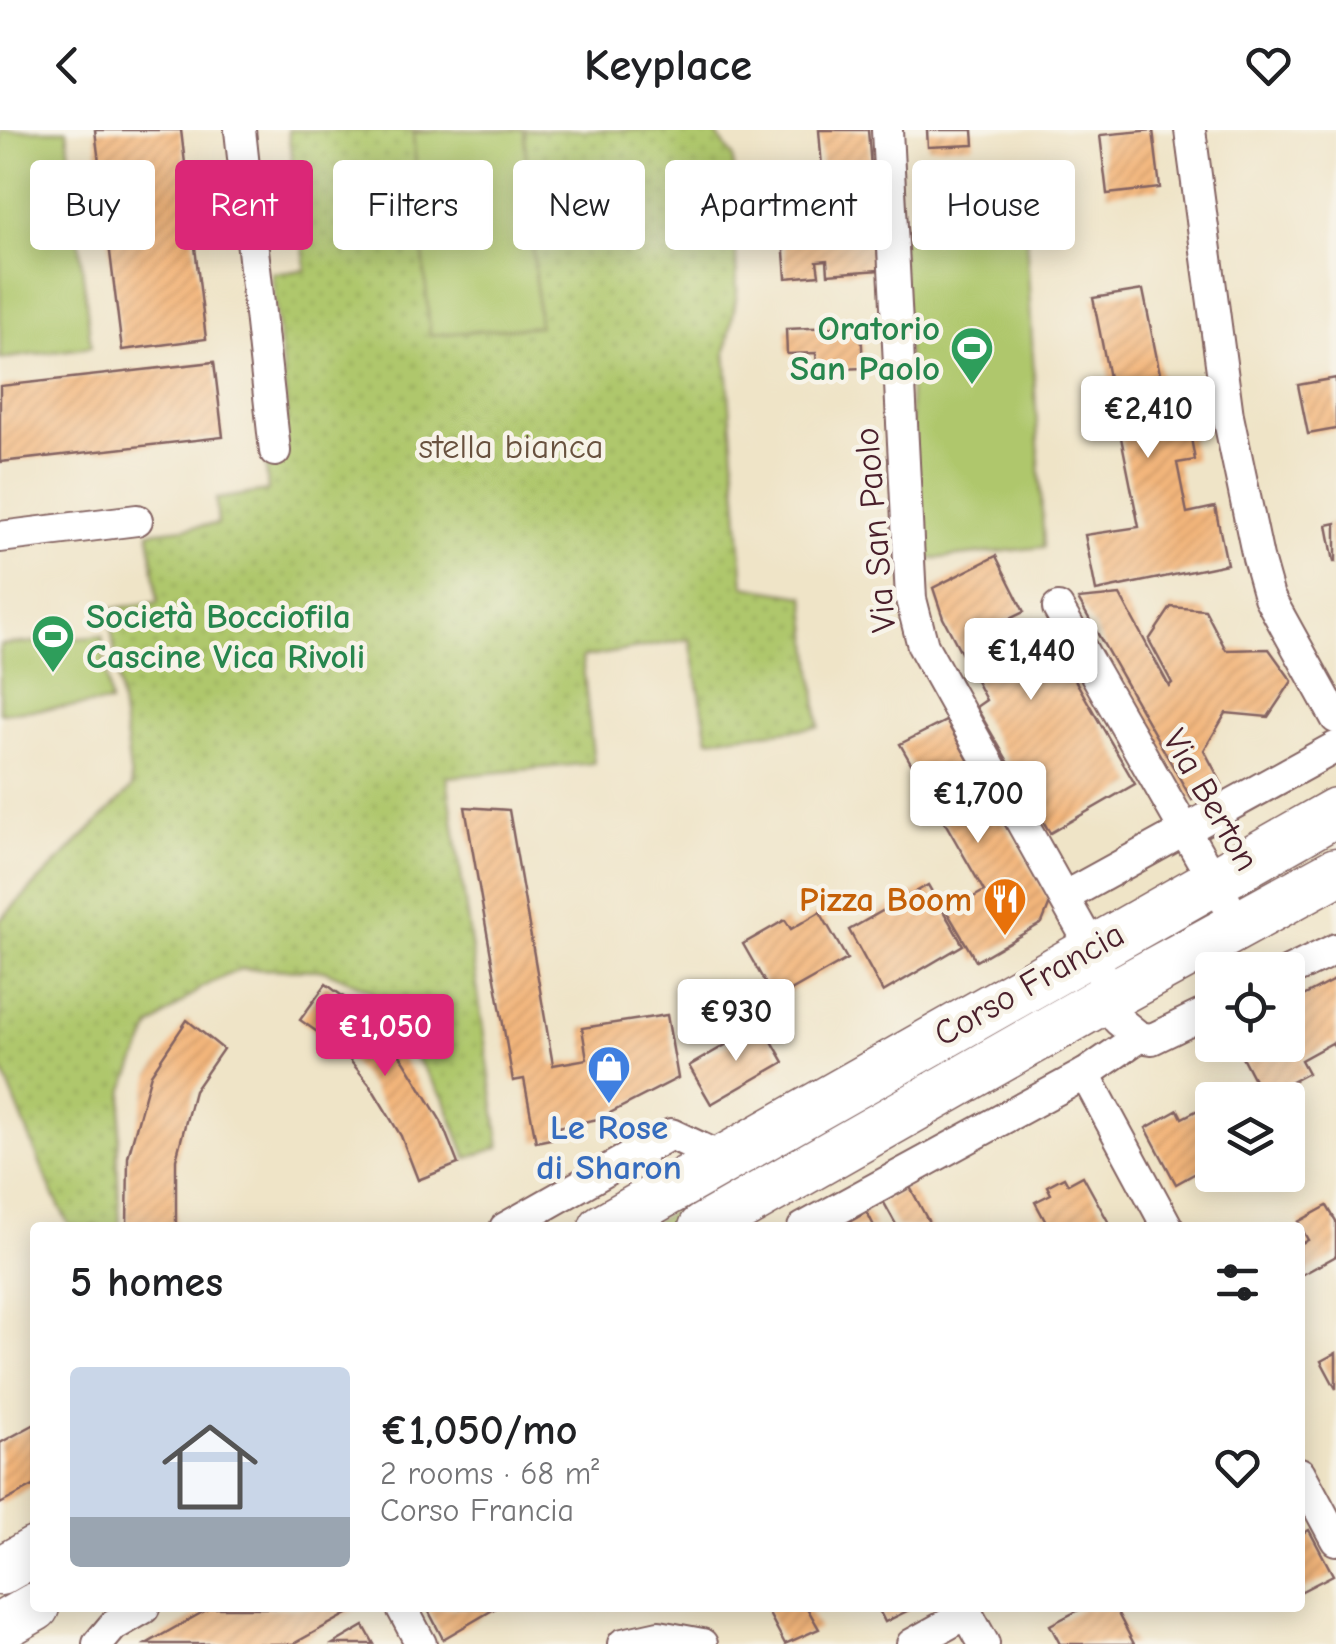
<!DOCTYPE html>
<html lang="en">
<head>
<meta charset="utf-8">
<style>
  :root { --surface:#fff; --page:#f2f2f2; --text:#202124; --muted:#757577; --accent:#db2777 }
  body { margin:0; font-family:"Comic Neue",sans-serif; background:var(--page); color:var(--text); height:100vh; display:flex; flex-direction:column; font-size:38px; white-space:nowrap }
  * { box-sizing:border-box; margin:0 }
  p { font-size:32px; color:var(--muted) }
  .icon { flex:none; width:55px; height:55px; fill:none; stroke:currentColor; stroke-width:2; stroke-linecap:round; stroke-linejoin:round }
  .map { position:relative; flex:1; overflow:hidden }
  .drawer { position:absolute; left:30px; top:1092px; width:1275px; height:390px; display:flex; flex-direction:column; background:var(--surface); border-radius:10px; box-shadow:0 5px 25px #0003 }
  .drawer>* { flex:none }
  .banner { position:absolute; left:30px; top:30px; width:1278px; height:90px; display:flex; gap:20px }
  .tools { position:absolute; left:1195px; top:822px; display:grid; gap:20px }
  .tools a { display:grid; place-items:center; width:110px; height:110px; border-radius:10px; background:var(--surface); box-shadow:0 5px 25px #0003; font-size:50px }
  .price { position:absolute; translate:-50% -85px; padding:0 22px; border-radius:10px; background:#fff; color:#222; font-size:32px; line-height:65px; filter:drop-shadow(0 2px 5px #0008) }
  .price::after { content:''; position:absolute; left:50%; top:60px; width:30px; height:22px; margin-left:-15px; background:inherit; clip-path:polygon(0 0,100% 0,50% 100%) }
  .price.on { background:var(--accent); color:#fff }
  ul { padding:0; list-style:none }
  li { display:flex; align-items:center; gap:30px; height:250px; padding:0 40px }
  li span { display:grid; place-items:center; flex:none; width:280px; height:200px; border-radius:10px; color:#555 }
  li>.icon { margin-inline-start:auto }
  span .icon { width:120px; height:120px; fill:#fffc; stroke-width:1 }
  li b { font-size:42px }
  h2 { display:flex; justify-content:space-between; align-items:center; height:120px; padding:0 40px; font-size:42px }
  .tag { padding:0 35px; border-radius:10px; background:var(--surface); box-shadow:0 5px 25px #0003; font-size:35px; line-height:90px }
  .tag.on { background:var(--accent); color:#fff }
  header { display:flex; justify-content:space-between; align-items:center; height:130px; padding:0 40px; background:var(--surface); font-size:45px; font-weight:800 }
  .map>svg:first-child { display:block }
  .grass { fill:url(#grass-dots); stroke:#7c734c; stroke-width:2.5 }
  .garden { fill:#afc76c; stroke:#7c734c; stroke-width:2.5 }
  .building { fill:url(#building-hatch) }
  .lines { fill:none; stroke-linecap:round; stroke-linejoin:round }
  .street-casing { stroke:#846462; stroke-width:34 }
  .primary-casing { stroke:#846462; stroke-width:51 }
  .street { stroke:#fff; stroke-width:30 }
  .primary { stroke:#fff; stroke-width:48 }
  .labels { text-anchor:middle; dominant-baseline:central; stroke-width:9; stroke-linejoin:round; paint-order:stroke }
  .leisure-label { font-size:35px; font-weight:bold; fill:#27864d; stroke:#f7f3e8; text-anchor:end }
  .park-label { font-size:35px; fill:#68513e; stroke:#f7f3e8 }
  .street-label { font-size:35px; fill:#4a1f2b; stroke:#f7f3e8 }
  .food-label { font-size:35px; font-weight:bold; fill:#c56008; stroke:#f7f3e8; text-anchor:end }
  .shop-label { font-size:35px; font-weight:bold; fill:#366cbe; stroke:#f7f3e8 }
</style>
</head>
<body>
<header><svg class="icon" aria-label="back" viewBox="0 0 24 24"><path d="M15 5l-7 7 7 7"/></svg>Keyplace<svg class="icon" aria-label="heart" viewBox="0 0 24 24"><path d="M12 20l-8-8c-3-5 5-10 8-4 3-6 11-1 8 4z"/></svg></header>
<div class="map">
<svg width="1336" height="1514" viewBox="0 0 1336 1514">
  <defs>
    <pattern id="grass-dots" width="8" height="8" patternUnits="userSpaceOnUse" patternTransform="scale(2.5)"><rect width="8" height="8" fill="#afc76c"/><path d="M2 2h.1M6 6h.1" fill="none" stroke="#98aa5e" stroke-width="1.8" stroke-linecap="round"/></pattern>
    <pattern id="building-hatch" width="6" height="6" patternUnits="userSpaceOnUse" patternTransform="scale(2.5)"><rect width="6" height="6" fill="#f3b67b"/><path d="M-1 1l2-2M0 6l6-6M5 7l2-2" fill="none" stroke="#d29c6a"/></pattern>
  </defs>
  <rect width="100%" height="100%" fill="#f7f3e8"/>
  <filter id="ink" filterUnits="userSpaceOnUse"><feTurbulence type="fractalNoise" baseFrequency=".01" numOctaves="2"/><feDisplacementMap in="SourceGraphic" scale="20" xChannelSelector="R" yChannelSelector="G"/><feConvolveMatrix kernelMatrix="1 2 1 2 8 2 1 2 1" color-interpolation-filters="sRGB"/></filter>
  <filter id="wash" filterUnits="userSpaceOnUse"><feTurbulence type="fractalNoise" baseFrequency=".0048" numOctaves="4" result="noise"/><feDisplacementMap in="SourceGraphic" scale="40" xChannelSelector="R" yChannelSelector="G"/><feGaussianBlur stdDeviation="2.25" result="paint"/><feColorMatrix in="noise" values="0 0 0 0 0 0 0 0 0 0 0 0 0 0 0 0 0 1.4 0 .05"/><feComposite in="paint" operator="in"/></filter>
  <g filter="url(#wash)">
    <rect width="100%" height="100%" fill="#efe4c7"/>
    <g class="grass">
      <polygon points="288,0 713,0 733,27 737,163 726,222 744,456 805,466 819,597 708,609 690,509 582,528 594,633 447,647 500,1017 467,1028 445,970 370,860 324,840 240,839 202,857 151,897 124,959 117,1026 120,1097 70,1097 51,1060 0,934 0,790 132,658 109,479 158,472 149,402 218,394 216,369 268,361 263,297 288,291 272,143 306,140"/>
      <polygon points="1036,879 1036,889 667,1097 643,1098"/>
    </g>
    <g class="garden">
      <polygon points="0,0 67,0 91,217 0,229"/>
      <polygon points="445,0 524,0 539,196 430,205 413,3"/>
      <polygon points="1025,89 1044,417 920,430 899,95"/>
      <polygon points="102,506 110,573 0,583 0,515"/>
    </g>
    <g id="blocks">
      <g class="building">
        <polygon points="95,0 181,0 206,209 122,220"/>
        <polygon points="819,0 868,0 879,140 828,144 827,130 817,131 819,145 786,148 780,71 806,68 807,78 825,76"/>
        <polygon points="927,0 973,0 974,15 928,17"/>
        <polygon points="1153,0 1160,58 1107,64 1100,5"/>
        <polygon points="964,34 966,85 924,86 922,36"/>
        <polygon points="1143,160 1167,278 1185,275 1195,330 1177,333 1187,383 1215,377 1227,434 1096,461 1085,405 1139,397 1093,168"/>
        <polygon points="861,196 863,238 817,240 816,223 787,224 786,199"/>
        <polygon points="214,232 223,307 0,332 0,256"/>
        <polygon points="1336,248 1336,299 1308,304 1298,255"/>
        <polygon points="1336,393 1336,432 1334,432 1327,395"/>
        <polygon points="996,426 1024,482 1005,491 1026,532 1017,536 1024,551 1063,529 1135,654 1050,703 976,577 986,570 943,488 933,458"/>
        <polygon points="1120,465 1169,556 1172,553 1149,510 1171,477 1205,480 1226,520 1269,519 1292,551 1268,587 1226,583 1204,620 1222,654 1192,670 1078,469"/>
        <polygon points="946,591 1050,773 1042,793 976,831 947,782 984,761 900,614"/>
        <polygon points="465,677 509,680 553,935 587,929 582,898 667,885 678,948 598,989 558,997 560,1007 536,1012 524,949 513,951"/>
        <polygon points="928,755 963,815 883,862 849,800"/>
        <polygon points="820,782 847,829 775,870 743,814 785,790 791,799"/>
        <polygon points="1336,849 1336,920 1332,913 1301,930 1308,943 1263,967 1236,915 1288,915 1288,874"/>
        <polygon points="326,854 372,888 405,932 441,991 458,1034 418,1050 401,1006 370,955 339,917 300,890"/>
        <polygon points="187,890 223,919 194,961 176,1029 176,1098 127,1098 128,1027 151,944"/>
        <polygon points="762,894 784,932 711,974 689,936"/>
        <polygon points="1202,978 1212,996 1212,1034 1176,1054 1146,998 1178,980 1182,988"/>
        <polygon points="1083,1046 1110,1095 1105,1098 1049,1098 1035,1072 1051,1064 1047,1056 1064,1047 1068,1054"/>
        <polygon points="910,1057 932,1098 898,1098 883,1071"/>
        <polygon points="1327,1076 1336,1091 1336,1126 1300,1146 1300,1114 1308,1110 1298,1092"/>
        <polygon points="867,1082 875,1098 839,1098"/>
        <polygon points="1336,1223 1336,1259 1321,1231"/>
        <polygon points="35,1294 35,1355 0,1374 0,1313"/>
        <polygon points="1309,1400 1333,1445 1300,1462 1300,1404"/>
        <polygon points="210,1478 358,1478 293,1514 146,1514"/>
        <polygon points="427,1478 496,1478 443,1509"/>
        <polygon points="766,1478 807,1478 819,1499 785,1514"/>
        <polygon points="878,1478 913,1478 885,1492"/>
        <polygon points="1083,1478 1115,1478 1134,1514 1060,1514 1050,1495"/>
        <polygon points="364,1496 374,1514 333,1514"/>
      </g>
    </g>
  </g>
  <g filter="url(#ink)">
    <use href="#blocks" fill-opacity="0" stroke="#846462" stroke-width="2.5"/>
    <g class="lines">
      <g class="street-casing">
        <g id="street">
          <polyline points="240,0 275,321"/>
          <polyline points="887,0 911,469 923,516 1092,818 1118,890 1139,907 1152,909 1212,880"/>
          <polyline points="1190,0 1228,286 1258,428 1269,467 1336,588"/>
          <polyline points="0,407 137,390"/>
          <polyline points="1058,478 1239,795"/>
          <polyline points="1064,767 1336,617"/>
          <polyline points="1288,842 1336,819"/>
          <polyline points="1085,944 1168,1098"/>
          <polyline points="505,1098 671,1004 724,1029"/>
          <polyline points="803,1098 1085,944 1139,907"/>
          <polyline points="1300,1343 1336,1410"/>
          <polyline points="402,1478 421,1514"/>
          <polyline points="964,1478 984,1514"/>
          <polyline points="98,1514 113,1496 144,1478"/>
          <polyline points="623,1514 659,1506 702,1514"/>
          <polyline points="912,1514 968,1483"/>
        </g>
      </g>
      <g class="primary-casing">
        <g id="primary">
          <polyline points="603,1098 1336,682"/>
          <polyline points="703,1098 1108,867 1336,742"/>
          <polyline points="0,1441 35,1421"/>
          <polyline points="0,1497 35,1477"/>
        </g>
      </g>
      <use href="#street" class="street"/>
      <use href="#primary" class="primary"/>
    </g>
  </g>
  <defs>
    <g id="stadium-pin" transform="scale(2.25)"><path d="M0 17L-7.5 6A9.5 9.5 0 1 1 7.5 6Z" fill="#2e9e5b" stroke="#f7f3e8"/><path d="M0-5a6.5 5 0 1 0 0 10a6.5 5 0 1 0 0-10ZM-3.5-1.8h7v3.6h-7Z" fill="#fff"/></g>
    <g id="restaurant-pin" transform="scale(2.25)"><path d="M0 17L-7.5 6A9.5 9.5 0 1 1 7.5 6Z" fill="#e8710a" stroke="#f7f3e8"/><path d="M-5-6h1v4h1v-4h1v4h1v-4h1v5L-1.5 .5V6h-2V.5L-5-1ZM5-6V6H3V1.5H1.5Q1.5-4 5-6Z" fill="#fff"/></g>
    <g id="shop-pin" transform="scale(2.25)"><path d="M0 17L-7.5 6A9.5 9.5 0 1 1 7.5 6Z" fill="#3f7fe0" stroke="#f7f3e8"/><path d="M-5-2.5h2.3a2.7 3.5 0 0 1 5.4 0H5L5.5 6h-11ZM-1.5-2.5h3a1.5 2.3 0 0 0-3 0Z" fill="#fff"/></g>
  </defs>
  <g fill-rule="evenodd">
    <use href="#stadium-pin" x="972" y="218"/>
    <use href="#stadium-pin" x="53" y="506"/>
    <use href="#restaurant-pin" x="1005" y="769"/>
    <use href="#shop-pin" x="609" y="937"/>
  </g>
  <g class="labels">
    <g class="leisure-label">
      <text x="940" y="198">Oratorio<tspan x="940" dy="40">San Paolo</tspan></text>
      <text x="86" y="486" text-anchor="start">Società Bocciofila<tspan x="86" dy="40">Cascine Vica Rivoli</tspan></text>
    </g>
    <g class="park-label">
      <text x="511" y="316">stella bianca</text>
    </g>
    <g class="street-label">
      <text transform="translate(875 400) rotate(-95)">Via San Paolo</text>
      <text transform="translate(1211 670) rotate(60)">Via Berton</text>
      <text transform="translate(1029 854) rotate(-30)">Corso Francia</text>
    </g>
    <g class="food-label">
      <text x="972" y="769">Pizza Boom</text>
    </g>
    <g class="shop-label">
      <text x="609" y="997">Le Rose<tspan x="609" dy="40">di Sharon</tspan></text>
    </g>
  </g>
</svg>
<div class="tools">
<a><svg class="icon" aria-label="locate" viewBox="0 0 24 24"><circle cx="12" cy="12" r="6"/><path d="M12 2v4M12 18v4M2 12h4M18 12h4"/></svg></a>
<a><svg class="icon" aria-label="layers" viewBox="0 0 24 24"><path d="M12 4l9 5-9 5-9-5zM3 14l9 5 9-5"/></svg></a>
</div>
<b class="price" style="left:1148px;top:331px">€2,410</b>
<b class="price" style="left:1031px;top:573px">€1,440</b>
<b class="price" style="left:978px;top:716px">€1,700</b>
<b class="price" style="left:736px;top:934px">€930</b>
<b class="price on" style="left:385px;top:949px">€1,050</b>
<div class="banner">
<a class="tag">Buy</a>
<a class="tag on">Rent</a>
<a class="tag">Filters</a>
<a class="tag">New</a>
<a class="tag">Apartment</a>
<a class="tag">House</a>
</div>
<section class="drawer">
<h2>5 homes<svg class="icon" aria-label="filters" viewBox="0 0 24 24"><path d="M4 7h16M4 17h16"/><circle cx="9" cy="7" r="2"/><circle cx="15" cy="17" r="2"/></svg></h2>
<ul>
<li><span style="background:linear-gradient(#c9d6e8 75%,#9aa5b1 0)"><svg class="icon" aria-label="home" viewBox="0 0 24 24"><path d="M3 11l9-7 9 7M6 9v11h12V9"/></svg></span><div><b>€1,050/mo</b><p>2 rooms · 68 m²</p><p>Corso Francia</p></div><svg class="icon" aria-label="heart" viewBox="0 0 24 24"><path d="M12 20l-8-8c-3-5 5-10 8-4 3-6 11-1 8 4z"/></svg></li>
</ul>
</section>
</div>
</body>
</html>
